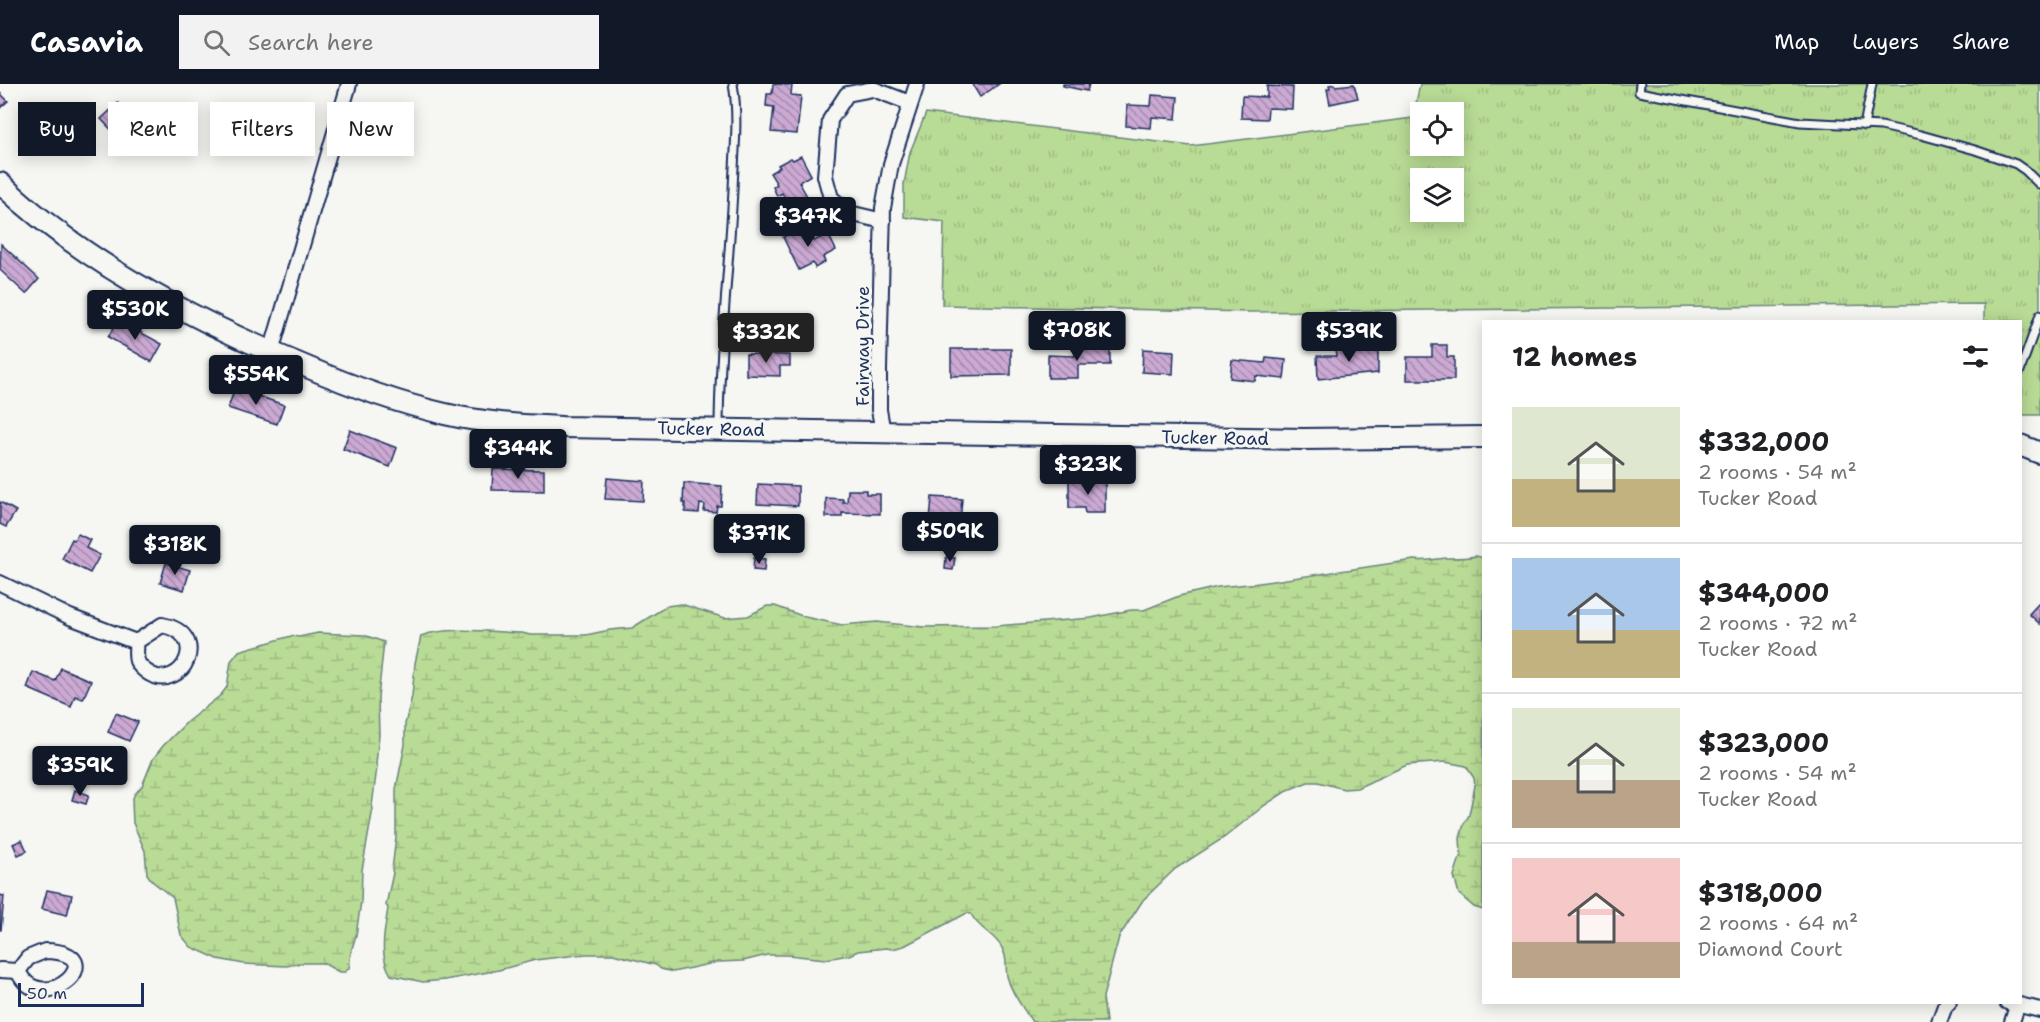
<!DOCTYPE html>
<html lang="en">
<head>
<meta charset="utf-8">
<style>
  :root { --surface:#fff; --page:#f2f2f2; --text:#202124; --muted:#757577; --line:#e0e0e0; --accent:#111827 }
  body { margin:0; font-family:"Shantell Sans",sans-serif; background:var(--page); color:var(--text); height:100vh; display:flex; flex-direction:column; font-size:22px; white-space:nowrap }
  * { box-sizing:border-box; margin:0 }
  p { font-size:20px; color:var(--muted) }
  .icon { flex:none; width:33px; height:33px; fill:none; stroke:currentColor; stroke-width:2; stroke-linecap:round; stroke-linejoin:round }
  .map { position:relative; flex:1; overflow:hidden }
  .drawer { position:absolute; left:1482px; top:236px; width:540px; height:684px; display:flex; flex-direction:column; background:var(--surface); border-radius:0px; box-shadow:0 3px 15px #0003 }
  .drawer>* { flex:none }
  .banner { position:absolute; left:18px; top:18px; width:570px; height:54px; display:flex; gap:12px }
  .controls { position:absolute; left:1410px; top:18px; display:grid; gap:12px }
  .controls a { display:grid; place-items:center; width:54px; height:54px; border-radius:0px; background:var(--surface); box-shadow:0 3px 15px #0003; font-size:30px }
  .scale { position:absolute; left:18px; bottom:15px; width:126px; box-sizing:border-box; padding-left:6px; border:3px solid #1b2f5e; border-top:0; font-size:16px; line-height:21px; white-space:nowrap; color:#1b2f5e; -webkit-text-stroke:4px #f6f6f2; paint-order:stroke }
  .price { position:absolute; translate:-50% -51px; padding:0 14px; border-radius:6px; background:var(--accent); color:#fff; font-size:20px; line-height:39px; filter:drop-shadow(0 2px 3px #0008) }
  .price::after { content:''; position:absolute; left:50%; top:36px; width:18px; height:14px; margin-left:-9px; background:inherit; clip-path:polygon(0 0,100% 0,50% 100%) }
  .price.current { background:#222; color:#fff }
  ul { padding:0; list-style:none }
  li { display:flex; align-items:center; gap:18px; height:150px; padding:0 30px }
  li+li { border-top:2px solid var(--line) }
  li span { display:grid; place-items:center; flex:none; width:168px; height:120px; border-radius:0px; color:#555 }
  li>.icon { margin-inline-start:auto }
  span .icon { width:72px; height:72px; fill:#fffc; stroke-width:1 }
  li b { font-size:26px }
  h2 { display:flex; justify-content:space-between; align-items:center; height:72px; padding:0 30px; font-size:26px }
  .tag { padding:0 21px; border-radius:0px; background:var(--surface); box-shadow:0 3px 15px #0003; font-size:21px; line-height:54px }
  .tag.current { background:var(--accent); color:#fff }
  header { display:flex; align-items:center; gap:36px; box-sizing:border-box; height:84px; padding:0 30px; background:var(--accent); color:#fff }
  header strong { font-size:28px }
  nav { display:flex; gap:33px; margin-inline-start:auto; font-size:21px }
  .search { width:420px; height:54px; background:var(--page); display:flex; align-items:center; gap:15px; box-sizing:border-box; padding:0 21px; border-radius:0px; color:var(--muted); font-size:22px }
  .map>svg:first-child { display:block }
  .grass { fill:url(#grass-tufts); stroke:#6a857a; stroke-width:1.5; fill-rule:evenodd }
  .wetland { fill:url(#wetland-marsh); stroke:#6a857a; stroke-width:1.5 }
  .building { fill:url(#building-back-hatch); stroke:#1b2f5e; stroke-width:1.5 }
  .lines { fill:none; stroke-linecap:round; stroke-linejoin:round }
  .service-casing { stroke:#1b2f5e; stroke-width:11 }
  .minor-casing { stroke:#1b2f5e; stroke-width:18 }
  .secondary-casing { stroke:#1b2f5e; stroke-width:24 }
  .service { stroke:#f6f6f2; stroke-width:7 }
  .minor { stroke:#f6f6f2; stroke-width:14 }
  .secondary { stroke:#f6f6f2; stroke-width:20 }
  .labels { text-anchor:middle; dominant-baseline:central; stroke-width:6; stroke-linejoin:round; paint-order:stroke }
  .street-label { font-size:18px; fill:#1b2f5e; stroke:#f6f6f2 }
</style>
</head>
<body>
<header>
<strong>Casavia</strong>
<div class="search"><svg class="icon" aria-label="search" viewBox="0 0 24 24"><circle cx="10" cy="10" r="6"/><path d="M15 15l6 6"/></svg>Search here</div>
<nav><a>Map</a><a>Layers</a><a>Share</a></nav>
</header>
<div class="map">
<svg width="2040" height="938" viewBox="0 0 2040 938">
  <defs>
    <pattern id="grass-tufts" width="24" height="20" patternUnits="userSpaceOnUse" patternTransform="scale(1.5)"><rect width="24" height="20" fill="#b8db95"/><path d="M3 7l-1-3M5 7V3M7 7l1-3M15 17l-1-3M17 17v-4M19 17l1-3" fill="none" stroke="#9ebc83"/></pattern>
    <pattern id="wetland-marsh" width="20" height="14" patternUnits="userSpaceOnUse" patternTransform="scale(1.5)"><rect width="20" height="14" fill="#b8db95"/><path d="M1 5h8M5 5V1M11 12h8M15 12V8" fill="none" stroke="#9ebc83"/></pattern>
    <pattern id="building-back-hatch" width="6" height="6" patternUnits="userSpaceOnUse" patternTransform="scale(1.5)"><rect width="6" height="6" fill="#cba9d3"/><path d="M-1 5l2 2M0 0l6 6M5-1l2 2" fill="none" stroke="#a48aae"/></pattern>
  </defs>
  <rect width="100%" height="100%" fill="#f6f6f2"/>
  <filter id="ink" filterUnits="userSpaceOnUse"><feTurbulence type="fractalNoise" baseFrequency=".0167" numOctaves="2"/><feDisplacementMap in="SourceGraphic" scale="12" xChannelSelector="R" yChannelSelector="G"/><feConvolveMatrix kernelMatrix="1 2 1 2 8 2 1 2 1" color-interpolation-filters="sRGB"/></filter>
  <g filter="url(#ink)">
    <path class="grass" d="M1420 0H2040V331H2021L2020 237H1984V220L1250 228 942 221 944 138 904 133V100L910 68 926 29 1191 62 1413 34ZM1420 28H1454V62H1420ZM1420 94H1454V128H1420Z"/>
    <g class="wetland">
      <path d="M1476 472 1484 474 1483 826 1474 823 1459 810 1454 792 1461 770 1460 754 1464 740 1469 731 1475 702 1474 694 1466 682 1445 678 1407 681 1357 704 1344 705 1318 698H1308L1288 706 1265 721 1225 753 1175 785 1143 816 1119 853 1103 913 1106 938H1032C1023 923 1011 909 1007 892 1005 882 1008 874 1002 864 994 849 979 846 971 830L967 829 904 862 892 865 886 864 858 867 849 871 826 875 788 871H767L743 877 718 878 673 888 661 885 656 881 613 870H586L535 876 499 886 445 896 423 898 391 891C378 871 385 846 388 824L386 821 393 789 392 786 396 753V705L405 661V640L412 612 415 579 421 552C447 542 494 548 522 549L530 551H586L610 546 632 544 667 522 681 520 725 534 748 532 767 522H775L805 533 842 541 877 538 924 543 996 542 1091 534 1131 526H1144L1179 512 1218 503 1259 499 1414 476C1426 478 1438 474 1450 474 1459 474 1466 474 1476 472Z"/>
      <polygon points="318,549 364,551 384,558 378,614 379,651 376,680 377,683 372,722 373,724 362,786 361,817 356,851 351,868 349,884 345,888 339,888 323,879 300,879 287,882 244,880 218,875 191,863 181,851 173,814 152,797 147,790 145,767 133,739 132,718 134,711 142,702 153,675 163,662 188,637 221,611 227,603 231,577 239,567 291,552 299,553"/>
    </g>
    <g class="building">
      <polygon points="773,0 792,1 791,11 801,12 797,50 771,48 774,23 766,22 767,10 772,10"/>
      <polygon points="972,0 999,0 980,13"/>
      <polygon points="1063,0 1089,0 1087,7 1063,2"/>
      <polygon points="1335,0 1336,2 1354,0 1358,14 1330,20 1327,5 1330,4 1329,1"/>
      <polygon points="1267,2 1293,3 1292,25 1268,24 1267,35 1241,34 1242,12 1267,13"/>
      <polygon points="0,9 8,17 0,24"/>
      <polygon points="1152,11 1178,13 1176,35 1152,33 1151,44 1126,42 1127,21 1151,22"/>
      <polygon points="118,19 137,38 143,31 159,47 145,60 132,47 122,57 101,35"/>
      <polygon points="801,72 811,91 799,98 808,114 790,123 782,109 777,112 773,103 777,100 770,89 780,83 778,81 791,74 793,76"/>
      <polygon points="806,142 814,157 828,150 836,166 823,173 825,178 815,184 813,179 799,186 783,153"/>
      <polygon points="1,160 39,195 26,210 0,186"/>
      <polygon points="118,236 162,260 152,278 108,253"/>
      <polygon points="1432,261 1447,261 1447,273 1454,273 1454,296 1407,296 1407,273 1432,273"/>
      <polygon points="1075,263 1110,264 1110,281 1078,281 1078,294 1048,294 1048,271 1075,272"/>
      <polygon points="1378,263 1378,289 1318,295 1317,272 1336,272 1335,264"/>
      <polygon points="951,265 1011,265 1011,291 951,292"/>
      <polygon points="1143,265 1174,267 1173,290 1142,288"/>
      <polygon points="746,270 790,271 790,282 780,282 780,292 746,291"/>
      <polygon points="1266,274 1286,276 1284,295 1256,292 1255,297 1230,294 1232,276 1265,279"/>
      <polygon points="235,304 284,321 277,340 228,324"/>
      <polygon points="350,346 397,364 390,383 343,365"/>
      <polygon points="493,385 544,386 544,407 492,406"/>
      <polygon points="607,394 644,397 643,417 605,415"/>
      <polygon points="1069,396 1105,397 1105,429 1085,429 1084,424 1069,424"/>
      <polygon points="684,399 722,402 721,422 717,422 716,428 704,427 705,421 700,420 699,429 685,428 685,419 683,419"/>
      <polygon points="758,400 798,402 798,422 757,420"/>
      <polygon points="848,406 866,406 866,410 880,410 880,430 842,429 842,433 826,433 826,414 843,415 843,418 847,418"/>
      <polygon points="932,413 962,415 960,438 930,436"/>
      <polygon points="0,418 16,427 6,443 0,440"/>
      <polygon points="78,450 90,456 86,464 100,471 90,489 62,475 72,455 74,456"/>
      <polygon points="155,450 162,451 157,466 151,464"/>
      <polygon points="946,473 955,474 953,486 945,485"/>
      <polygon points="754,474 765,475 764,487 753,486"/>
      <polygon points="166,479 190,486 184,506 160,499"/>
      <polygon points="2040,518 2040,540 2029,530"/>
      <polygon points="61,584 91,597 83,615 75,612 71,623 27,604 33,588 55,597"/>
      <polygon points="116,629 138,638 129,657 108,648"/>
      <polygon points="75,706 89,711 86,720 72,716"/>
      <polygon points="22,756 27,767 18,771 13,760"/>
      <polygon points="47,806 72,811 67,831 42,825"/>
      <polygon points="0,811 4,812 1,846 0,846"/>
    </g>
    <g class="lines">
      <g class="service-casing">
        <g id="service">
          <polyline points="1640,0 1639,8 1800,38 1881,42 1921,51 1975,66 2016,80 2026,87 2040,101"/>
          <polyline points="1864,42 1872,0"/>
          <polyline points="2020,287 2040,231"/>
          <path d="M719 345C719 265 729 186 733 106 734 71 739 34 733 0"/>
        </g>
      </g>
      <g class="minor-casing">
        <g id="minor">
          <polyline points="883,137 849,129 831,114 825,92 830,36 847,10 873,5 910,19"/>
          <polyline points="271,268 349,0"/>
          <polyline points="883,348 879,326 879,285 883,124 891,80 917,0"/>
          <path d="M0 499 70 533 136 558 162 541C212 550 182 608 150 590 145 587 139 582 137 577 135 571 137 564 136 558"/>
          <path d="M45 867C118 868 41 938 18 887L28 874Z"/>
          <polyline points="0,886 18,887"/>
          <polyline points="2007,918 2040,926"/>
          <polyline points="1939,938 1945,922 1949,918"/>
          <polyline points="2012,938 2017,922"/>
        </g>
      </g>
      <g class="secondary-casing">
        <g id="secondary">
          <path d="M0 99C85 180 199 239 307 283 351 302 398 319 445 330 483 339 523 341 562 343L1303 355 1484 353"/>
          <polyline points="2020,361 2040,369"/>
        </g>
      </g>
      <use href="#service" class="service"/>
      <use href="#minor" class="minor"/>
      <use href="#secondary" class="secondary"/>
    </g>
  </g>
  <g class="labels">
    <g class="street-label">
      <text transform="translate(863 262) rotate(-90)">Fairway Drive</text>
      <text transform="translate(711 345) rotate(1)">Tucker Road</text>
      <text transform="translate(1215 354) rotate(1)">Tucker Road</text>
    </g>
  </g>
</svg>
<div class="controls">
<a><svg class="icon" aria-label="locate" viewBox="0 0 24 24"><circle cx="12" cy="12" r="6"/><path d="M12 2v4M12 18v4M2 12h4M18 12h4"/></svg></a>
<a><svg class="icon" aria-label="layers" viewBox="0 0 24 24"><path d="M12 4l9 5-9 5-9-5zM3 14l9 5 9-5"/></svg></a>
</div>
<div class="scale">50 m</div>
<b class="price" style="left:808px;top:164px">$347K</b>
<b class="price" style="left:135px;top:257px">$530K</b>
<b class="price" style="left:1077px;top:278px">$708K</b>
<b class="price" style="left:1349px;top:279px">$539K</b>
<b class="price current" style="left:766px;top:280px">$332K</b>
<b class="price" style="left:256px;top:322px">$554K</b>
<b class="price" style="left:518px;top:396px">$344K</b>
<b class="price" style="left:1088px;top:412px">$323K</b>
<b class="price" style="left:950px;top:479px">$509K</b>
<b class="price" style="left:759px;top:481px">$371K</b>
<b class="price" style="left:175px;top:492px">$318K</b>
<b class="price" style="left:80px;top:713px">$359K</b>
<div class="banner">
<a class="tag current">Buy</a>
<a class="tag">Rent</a>
<a class="tag">Filters</a>
<a class="tag">New</a>
</div>
<section class="drawer">
<h2>12 homes<svg class="icon" aria-label="filters" viewBox="0 0 24 24"><path d="M4 7h16M4 17h16"/><circle cx="9" cy="7" r="2"/><circle cx="15" cy="17" r="2"/></svg></h2>
<ul>
<li><span style="background:linear-gradient(#dfe7d0 60%,#c2b280 0)"><svg class="icon" aria-label="home" viewBox="0 0 24 24"><path d="M3 11l9-7 9 7M6 9v11h12V9"/></svg></span><div><b>$332,000</b><p>2 rooms · 54 m²</p><p>Tucker Road</p></div></li>
<li><span style="background:linear-gradient(#a9c7e8 60%,#c2b280 0)"><svg class="icon" aria-label="home" viewBox="0 0 24 24"><path d="M3 11l9-7 9 7M6 9v11h12V9"/></svg></span><div><b>$344,000</b><p>2 rooms · 72 m²</p><p>Tucker Road</p></div></li>
<li><span style="background:linear-gradient(#dfe7d0 60%,#b9a48a 0)"><svg class="icon" aria-label="home" viewBox="0 0 24 24"><path d="M3 11l9-7 9 7M6 9v11h12V9"/></svg></span><div><b>$323,000</b><p>2 rooms · 54 m²</p><p>Tucker Road</p></div></li>
<li><span style="background:linear-gradient(#f6c9c9 70%,#b9a48a 0)"><svg class="icon" aria-label="home" viewBox="0 0 24 24"><path d="M3 11l9-7 9 7M6 9v11h12V9"/></svg></span><div><b>$318,000</b><p>2 rooms · 64 m²</p><p>Diamond Court</p></div></li>
</ul>
</section>
</div>
</body>
</html>
